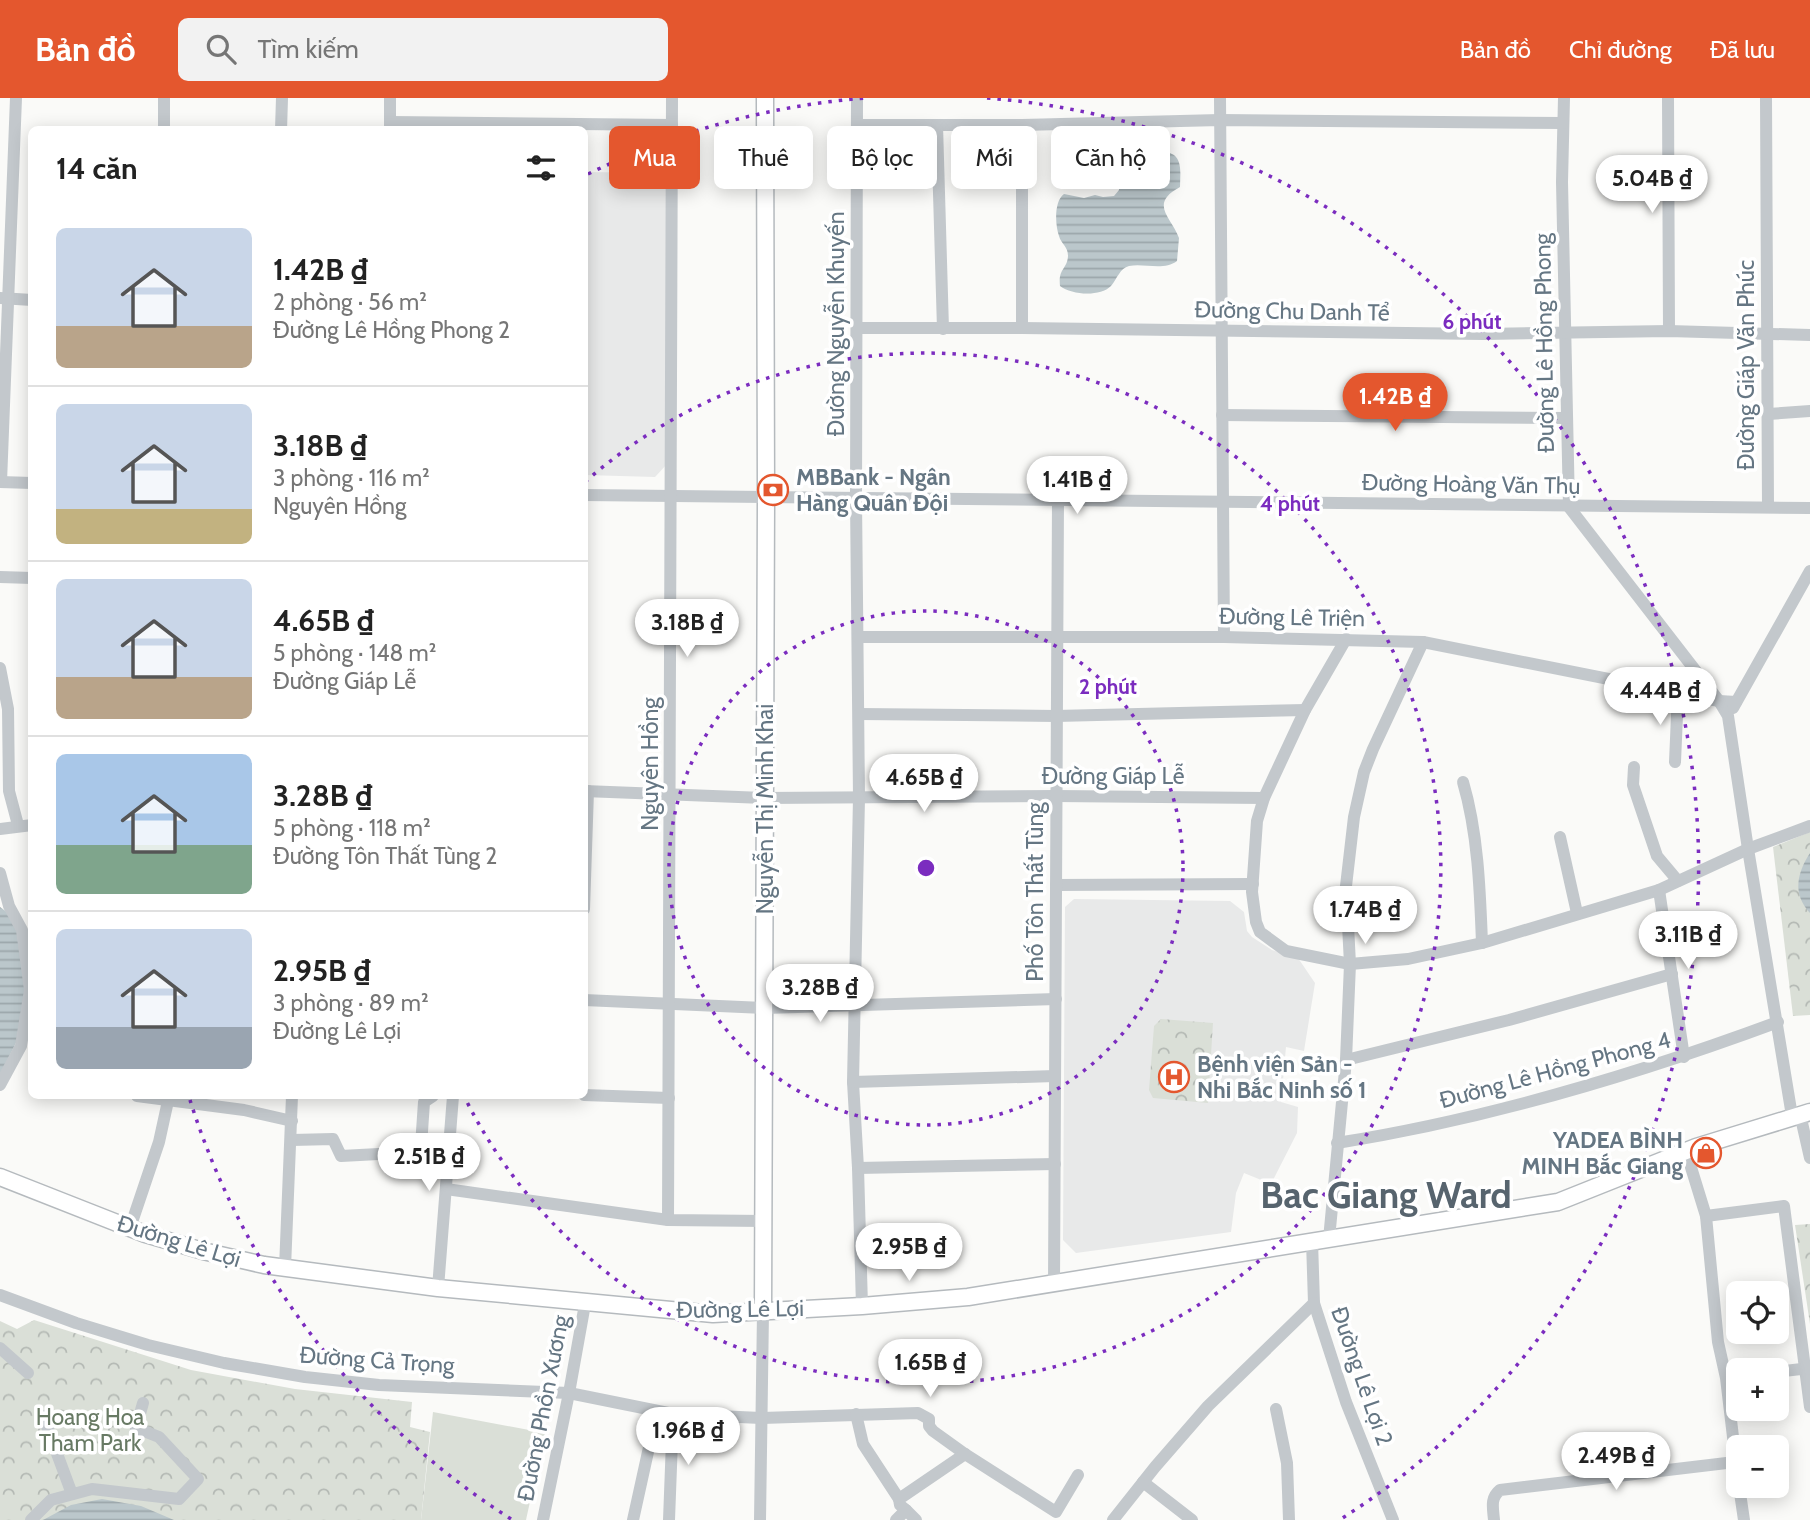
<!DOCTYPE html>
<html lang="vi">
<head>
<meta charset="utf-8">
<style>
  :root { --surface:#fff; --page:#f2f2f2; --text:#222; --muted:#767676; --line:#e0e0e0; --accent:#e4572e }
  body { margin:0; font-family:Cabin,sans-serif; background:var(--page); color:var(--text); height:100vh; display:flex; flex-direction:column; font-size:26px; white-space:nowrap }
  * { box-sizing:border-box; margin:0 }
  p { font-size:23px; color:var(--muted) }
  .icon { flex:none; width:38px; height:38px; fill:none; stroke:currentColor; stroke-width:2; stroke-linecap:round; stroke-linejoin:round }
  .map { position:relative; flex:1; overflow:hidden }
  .panel { position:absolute; left:28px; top:28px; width:560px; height:973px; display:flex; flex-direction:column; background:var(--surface); border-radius:10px; box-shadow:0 4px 18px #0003 }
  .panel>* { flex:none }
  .hud { position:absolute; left:609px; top:28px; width:665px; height:63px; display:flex; gap:14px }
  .fabs { position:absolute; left:1726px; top:1183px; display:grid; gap:14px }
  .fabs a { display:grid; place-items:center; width:63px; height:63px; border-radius:10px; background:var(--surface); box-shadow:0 4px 18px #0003; font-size:35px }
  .price { position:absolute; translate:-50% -60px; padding:0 16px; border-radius:24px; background:#fff; color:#222; font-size:23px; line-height:46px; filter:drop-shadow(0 2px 4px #0008) }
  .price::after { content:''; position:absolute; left:50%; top:42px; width:21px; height:16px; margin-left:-10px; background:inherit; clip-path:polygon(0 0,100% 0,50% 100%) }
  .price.on { background:var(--accent); color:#fff }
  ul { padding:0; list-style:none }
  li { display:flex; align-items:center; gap:21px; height:175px; padding:0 28px }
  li+li { border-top:2px solid var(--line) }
  li span { display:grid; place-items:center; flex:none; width:196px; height:140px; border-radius:10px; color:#555 }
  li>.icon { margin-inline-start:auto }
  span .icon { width:84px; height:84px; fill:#fffc; stroke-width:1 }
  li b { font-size:30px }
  h2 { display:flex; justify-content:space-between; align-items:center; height:84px; padding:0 28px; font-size:30px }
  .tag { padding:0 24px; border-radius:10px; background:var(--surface); box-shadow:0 4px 18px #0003; font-size:24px; line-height:63px }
  .tag.on { background:var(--accent); color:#fff }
  header { display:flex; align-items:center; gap:42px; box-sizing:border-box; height:98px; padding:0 35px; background:var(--accent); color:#fff }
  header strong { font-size:33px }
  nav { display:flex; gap:38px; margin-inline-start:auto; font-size:24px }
  .search { width:490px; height:63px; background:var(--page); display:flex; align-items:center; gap:18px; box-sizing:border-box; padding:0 24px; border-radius:10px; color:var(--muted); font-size:26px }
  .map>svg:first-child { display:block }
  .built { fill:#e8e9e9 }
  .grass { fill:#dadfd7 }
  .forest { fill:url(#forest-crowns) }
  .water { fill:url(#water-rules) }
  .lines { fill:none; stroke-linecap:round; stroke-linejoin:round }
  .major-casing { stroke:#b5babe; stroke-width:19 }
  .minor { stroke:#c3c8cc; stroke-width:12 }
  .major { stroke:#fff; stroke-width:16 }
  .ring { fill:none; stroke:#7b2cbf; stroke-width:3.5; stroke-dasharray:3.5 7 }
  .labels { text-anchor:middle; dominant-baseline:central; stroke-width:7; stroke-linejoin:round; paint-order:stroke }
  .street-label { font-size:23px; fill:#657683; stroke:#fff }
  .poi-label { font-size:23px; font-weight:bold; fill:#657683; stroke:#fff; text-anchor:start }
  .park-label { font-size:23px; fill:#687a64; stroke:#fff }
  .town-label { font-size:37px; font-weight:bold; fill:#57646e; stroke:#fff }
  .centre { fill:#7b2cbf; stroke:#fff; stroke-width:3.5 }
  .ring-label { font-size:21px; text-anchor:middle; font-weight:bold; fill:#7b2cbf; stroke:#fff; stroke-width:7; stroke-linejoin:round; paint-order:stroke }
</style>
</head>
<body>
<header>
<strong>Bản đồ</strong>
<div class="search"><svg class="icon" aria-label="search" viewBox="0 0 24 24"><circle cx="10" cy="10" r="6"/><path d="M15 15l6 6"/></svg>Tìm kiếm</div>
<nav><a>Bản đồ</a><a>Chỉ đường</a><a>Đã lưu</a></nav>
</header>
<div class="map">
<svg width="1810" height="1422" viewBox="0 0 1810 1422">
  <defs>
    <pattern id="forest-crowns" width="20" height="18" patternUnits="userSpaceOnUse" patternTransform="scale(1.75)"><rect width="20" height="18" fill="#dadfd7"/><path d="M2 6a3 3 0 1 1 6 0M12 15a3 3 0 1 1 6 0" fill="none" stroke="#b4b9b4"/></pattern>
    <pattern id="water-rules" width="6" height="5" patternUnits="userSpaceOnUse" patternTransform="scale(1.75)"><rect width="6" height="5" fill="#bbc7cb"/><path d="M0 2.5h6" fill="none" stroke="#9ca6aa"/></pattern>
  </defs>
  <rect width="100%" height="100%" fill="#fafaf8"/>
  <g class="built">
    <polygon points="585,74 668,75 667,366 655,379 585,377"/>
    <polygon points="1074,801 1230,803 1244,814 1247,833 1252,839 1272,852 1298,860 1315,885 1304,953 1286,949 1281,1004 1298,1009 1297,1035 1271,1086 1244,1075 1236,1095 1231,1134 1076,1155 1063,1142 1065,809"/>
  </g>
  <polygon class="grass" points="433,1314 545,1335 526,1422 421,1422"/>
  <g class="forest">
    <polygon points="1810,734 1810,917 1793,918 1773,749"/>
    <polygon points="1161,921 1213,925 1208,1005 1153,1000 1149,992 1154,928"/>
    <polygon points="1810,1126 1810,1226 1795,1127"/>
    <polygon points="34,1222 191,1272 295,1291 412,1304 410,1329 430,1334 421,1422 0,1422 0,1223 17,1231"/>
  </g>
  <g class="water">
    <path d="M1166 54C1184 57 1180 75 1180 89 1148 106 1172 120 1179 140L1177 163C1164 173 1144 165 1129 168 1120 170 1117 181 1111 188 1100 199 1072 197 1060 188 1058 170 1067 172 1068 158 1068 148 1061 146 1059 138 1055 127 1054 103 1064 96L1084 100 1095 97 1103 99 1114 98 1119 92V70L1122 59 1127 55Z"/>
    <path d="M1810 755V815C1792 796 1797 775 1810 755Z"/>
    <polygon points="0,809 11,817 21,838 26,885 18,941 0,977"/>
    <polygon points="102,1401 141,1408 174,1422 43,1422 71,1407"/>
  </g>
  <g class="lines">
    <g class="major-casing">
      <g id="major">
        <polyline points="0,1079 145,1136 203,1153 264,1167 438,1190 713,1216 862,1208 968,1199 1558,1104 1696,1049 1810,1014"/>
        <polyline points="763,1214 766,401 765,0"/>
      </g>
    </g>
    <g class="minor">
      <polyline points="857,0 856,401 859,700 853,984 858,1070 862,1208"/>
      <polyline points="1220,0 1224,539"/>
      <polyline points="1564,0 1562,84 1569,409 1719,603 1728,618 1748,751 1792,1018"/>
      <polyline points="1668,0 1669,233"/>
      <polyline points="1766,0 1768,409"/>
      <polyline points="390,24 672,27"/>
      <polyline points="857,27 1022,27 1220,22 1563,25"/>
      <polyline points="937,27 943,231"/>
      <polyline points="390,31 390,0"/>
      <polyline points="164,32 164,0"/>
      <polyline points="281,32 282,0"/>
      <polyline points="0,200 32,202"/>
      <polyline points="857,230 1022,230 1484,236 1669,233 1810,237"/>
      <polyline points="1022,230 1022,27"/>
      <polyline points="1768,316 1810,313"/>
      <polyline points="1222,317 1567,320"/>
      <polyline points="0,384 32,385"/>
      <polyline points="1,384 16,0"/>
      <polyline points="584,397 1810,410"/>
      <polyline points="0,479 32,480"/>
      <polyline points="858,539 1224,539 1423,544 1719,603 1736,604"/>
      <polyline points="1346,541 1305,612 1264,700 1257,723 1252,794 1256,824 1260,834 1286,853 1350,866 1408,861 1482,845 1659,792 1748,751 1810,728"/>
      <polyline points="0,570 8,611 9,693 18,727"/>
      <polyline points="1733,610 1810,473"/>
      <polyline points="859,616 1056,618 1305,612"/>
      <polyline points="1675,664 1678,594"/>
      <polyline points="1634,669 1633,687 1657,758 1678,783"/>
      <path d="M1463 684C1478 735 1480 792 1482 845"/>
      <polyline points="584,693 764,700 1056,698 1264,700"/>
      <polyline points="0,731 32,727"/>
      <polyline points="1560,739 1577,815"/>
      <polyline points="0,775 9,808 22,832 30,892 21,948 0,987"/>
      <polyline points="1056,787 1253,786"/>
      <polyline points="1659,792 1684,959"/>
      <polyline points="584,811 588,693"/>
      <polyline points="584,902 765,910 1056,901"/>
      <polyline points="1346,962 1509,922 1672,876"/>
      <polyline points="853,984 1055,978"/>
      <polyline points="584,997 669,1000"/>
      <polyline points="137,998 244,1012 292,1023"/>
      <polyline points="1800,1016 1810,1060"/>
      <polyline points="292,1042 333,1041 341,1058 416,1054 421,1048 424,1004 433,998"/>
      <path d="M1337 1045C1488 1021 1635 977 1778 924"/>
      <polyline points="1686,1053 1706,1118 1718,1244 1726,1280 1738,1381"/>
      <polyline points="858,1070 1055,1066"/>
      <polyline points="446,1091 668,1122 764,1123"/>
      <polyline points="1706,1118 1784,1108 1810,1309"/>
      <polyline points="668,1122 672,0"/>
      <polyline points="130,1130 159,1044 168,1003"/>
      <polyline points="1329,1141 1346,962 1350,866 1346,788 1354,719 1364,674 1373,651 1423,544"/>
      <polyline points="1312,1143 1314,1205 1346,1304 1393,1422"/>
      <polyline points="285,1170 292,998"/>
      <polyline points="1054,1186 1058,402"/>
      <polyline points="438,1190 453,998"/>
      <polyline points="0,1197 76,1225 148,1247 224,1265 305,1279 379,1287 569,1295 673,1316 761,1320 918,1315 929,1321 929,1328 933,1333 965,1356 1056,1414 1078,1377"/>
      <polyline points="0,1250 28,1275"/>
      <polyline points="1776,1274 1810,1270"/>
      <polyline points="1276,1311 1287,1365 1289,1422"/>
      <polyline points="856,1316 863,1346 899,1401"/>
      <polyline points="43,1318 72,1396"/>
      <polyline points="1143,1384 1192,1422"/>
      <polyline points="1739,1388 1744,1422"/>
      <polyline points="906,1412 916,1422"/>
      <polyline points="31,1422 51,1402 92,1391 179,1401 198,1381 159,1339 136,1330 143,1305"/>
      <polyline points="543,1422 569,1295 585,1206"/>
      <polyline points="633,1422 657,1313"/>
      <polyline points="669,1422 673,1316"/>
      <polyline points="760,1422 763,1214"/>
      <polyline points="896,1422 906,1412 900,1407 899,1401 965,1356"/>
      <polyline points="1113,1422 1155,1369 1208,1308 1314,1205"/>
      <path d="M1494 1422C1493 1410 1490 1400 1500 1392L1735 1364"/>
    </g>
    <use href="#major" class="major"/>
  </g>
  <g class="ring">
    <circle cx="926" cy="770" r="257"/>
    <path d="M585 384A515 515 0 1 1 465 1000"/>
    <path d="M511 1421A772 772 0 0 1 190 1002M588 76A772 772 0 0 1 865 0M987 0A772 772 0 0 1 1341 1421"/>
  </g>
  <defs>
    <g id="bank-ring" transform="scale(1.575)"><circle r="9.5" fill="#fff" stroke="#e4572e" stroke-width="1.5"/><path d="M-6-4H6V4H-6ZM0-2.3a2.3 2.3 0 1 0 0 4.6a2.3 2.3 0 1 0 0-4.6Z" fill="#e4572e"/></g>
    <g id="hospital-ring" transform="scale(1.575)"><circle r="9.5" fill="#fff" stroke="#e4572e" stroke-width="1.5"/><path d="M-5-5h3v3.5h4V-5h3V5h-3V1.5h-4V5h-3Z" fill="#e4572e"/></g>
    <g id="shop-ring" transform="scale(1.575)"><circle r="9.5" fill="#fff" stroke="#e4572e" stroke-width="1.5"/><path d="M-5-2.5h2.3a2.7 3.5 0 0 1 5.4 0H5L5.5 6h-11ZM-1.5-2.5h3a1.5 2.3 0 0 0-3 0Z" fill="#e4572e"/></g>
  </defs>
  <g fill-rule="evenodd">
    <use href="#bank-ring" x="773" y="392"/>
    <use href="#hospital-ring" x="1174" y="979"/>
    <use href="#shop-ring" x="1706" y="1055"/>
  </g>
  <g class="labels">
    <g class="street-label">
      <text transform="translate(1292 213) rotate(1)">Đường Chu Danh Tể</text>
      <text transform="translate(836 226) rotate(-90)">Đường Nguyễn Khuyến</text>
      <text transform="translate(1544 245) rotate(-91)">Đường Lê Hồng Phong</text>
      <text transform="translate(1746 267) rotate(-90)">Đường Giáp Văn Phúc</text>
      <text transform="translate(1471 386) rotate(1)">Đường Hoàng Văn Thụ</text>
      <text transform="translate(1292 519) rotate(1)">Đường Lê Triện</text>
      <text transform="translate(650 666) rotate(-90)">Nguyên Hồng</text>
      <text x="1113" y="678">Đường Giáp Lễ</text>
      <text transform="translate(765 711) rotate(-90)">Nguyễn Thị Minh Khai</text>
      <text transform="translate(1035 794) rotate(-90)">Phố Tôn Thất Tùng</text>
      <text transform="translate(1555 972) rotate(-15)">Đường Lê Hồng Phong 4</text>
      <text transform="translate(179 1143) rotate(17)">Đường Lê Lợi</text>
      <text transform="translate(740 1211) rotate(-1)">Đường Lê Lợi</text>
      <text transform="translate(377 1262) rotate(4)">Đường Cả Trọng</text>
      <text transform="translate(1362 1278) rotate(71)">Đường Lê Lợi 2</text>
      <text transform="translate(543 1310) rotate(-79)">Đường Phồn Xương</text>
    </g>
    <g class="poi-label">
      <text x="796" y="379">MBBank - Ngân<tspan x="796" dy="26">Hàng Quân Đội</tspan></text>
      <text x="1197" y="966">Bệnh viện Sản -<tspan x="1197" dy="26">Nhi Bắc Ninh số 1</tspan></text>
      <text x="1683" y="1042" text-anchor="end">YADEA BÌNH<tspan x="1683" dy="26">MINH Bắc Giang</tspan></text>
    </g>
    <g class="park-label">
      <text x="90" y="1319">Hoang Hoa<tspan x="90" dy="26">Tham Park</tspan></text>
    </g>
    <g class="town-label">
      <text x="1386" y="1096">Bac Giang Ward</text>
    </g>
  </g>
  <circle cx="926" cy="770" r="10" class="centre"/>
  <g class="ring-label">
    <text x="1472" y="231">6 phút</text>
    <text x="1290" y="413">4 phút</text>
    <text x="1108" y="596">2 phút</text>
  </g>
</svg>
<div class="fabs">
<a><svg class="icon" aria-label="locate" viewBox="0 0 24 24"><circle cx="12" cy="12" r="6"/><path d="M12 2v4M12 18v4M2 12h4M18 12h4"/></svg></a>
<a>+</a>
<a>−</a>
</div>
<b class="price" style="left:1652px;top:117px">5.04B ₫</b>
<b class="price on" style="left:1395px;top:335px">1.42B ₫</b>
<b class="price" style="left:1077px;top:418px">1.41B ₫</b>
<b class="price" style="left:687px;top:561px">3.18B ₫</b>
<b class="price" style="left:1660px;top:629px">4.44B ₫</b>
<b class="price" style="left:924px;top:716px">4.65B ₫</b>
<b class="price" style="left:1365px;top:848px">1.74B ₫</b>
<b class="price" style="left:1688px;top:873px">3.11B ₫</b>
<b class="price" style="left:820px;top:926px">3.28B ₫</b>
<b class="price" style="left:429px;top:1095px">2.51B ₫</b>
<b class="price" style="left:909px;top:1185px">2.95B ₫</b>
<b class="price" style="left:930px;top:1301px">1.65B ₫</b>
<b class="price" style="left:688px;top:1369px">1.96B ₫</b>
<b class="price" style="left:1616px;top:1394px">2.49B ₫</b>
<div class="hud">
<a class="tag on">Mua</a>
<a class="tag">Thuê</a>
<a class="tag">Bộ lọc</a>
<a class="tag">Mới</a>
<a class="tag">Căn hộ</a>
</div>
<section class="panel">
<h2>14 căn<svg class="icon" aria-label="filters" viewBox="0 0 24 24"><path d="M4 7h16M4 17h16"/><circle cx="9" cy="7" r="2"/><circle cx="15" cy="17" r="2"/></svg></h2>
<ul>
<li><span style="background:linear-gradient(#c9d6e8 70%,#b9a48a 0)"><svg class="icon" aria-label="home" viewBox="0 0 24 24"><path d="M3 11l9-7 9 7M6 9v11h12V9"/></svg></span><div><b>1.42B ₫</b><p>2 phòng · 56 m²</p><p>Đường Lê Hồng Phong 2</p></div></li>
<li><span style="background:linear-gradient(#c9d6e8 75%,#c2b280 0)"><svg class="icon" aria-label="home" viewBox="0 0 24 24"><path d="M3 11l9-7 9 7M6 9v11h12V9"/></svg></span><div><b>3.18B ₫</b><p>3 phòng · 116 m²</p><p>Nguyên Hồng</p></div></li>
<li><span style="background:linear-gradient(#c9d6e8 70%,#b9a48a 0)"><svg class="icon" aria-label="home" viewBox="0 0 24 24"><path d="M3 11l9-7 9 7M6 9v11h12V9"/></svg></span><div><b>4.65B ₫</b><p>5 phòng · 148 m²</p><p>Đường Giáp Lễ</p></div></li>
<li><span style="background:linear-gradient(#a9c7e8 65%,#7fa58c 0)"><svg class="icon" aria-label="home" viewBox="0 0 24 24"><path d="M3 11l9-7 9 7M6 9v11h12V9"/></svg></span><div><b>3.28B ₫</b><p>5 phòng · 118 m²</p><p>Đường Tôn Thất Tùng 2</p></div></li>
<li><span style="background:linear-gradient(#c9d6e8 70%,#9aa5b1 0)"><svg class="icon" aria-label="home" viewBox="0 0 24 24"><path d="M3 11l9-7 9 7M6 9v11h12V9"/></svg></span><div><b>2.95B ₫</b><p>3 phòng · 89 m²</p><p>Đường Lê Lợi</p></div></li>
</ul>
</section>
</div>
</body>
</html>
